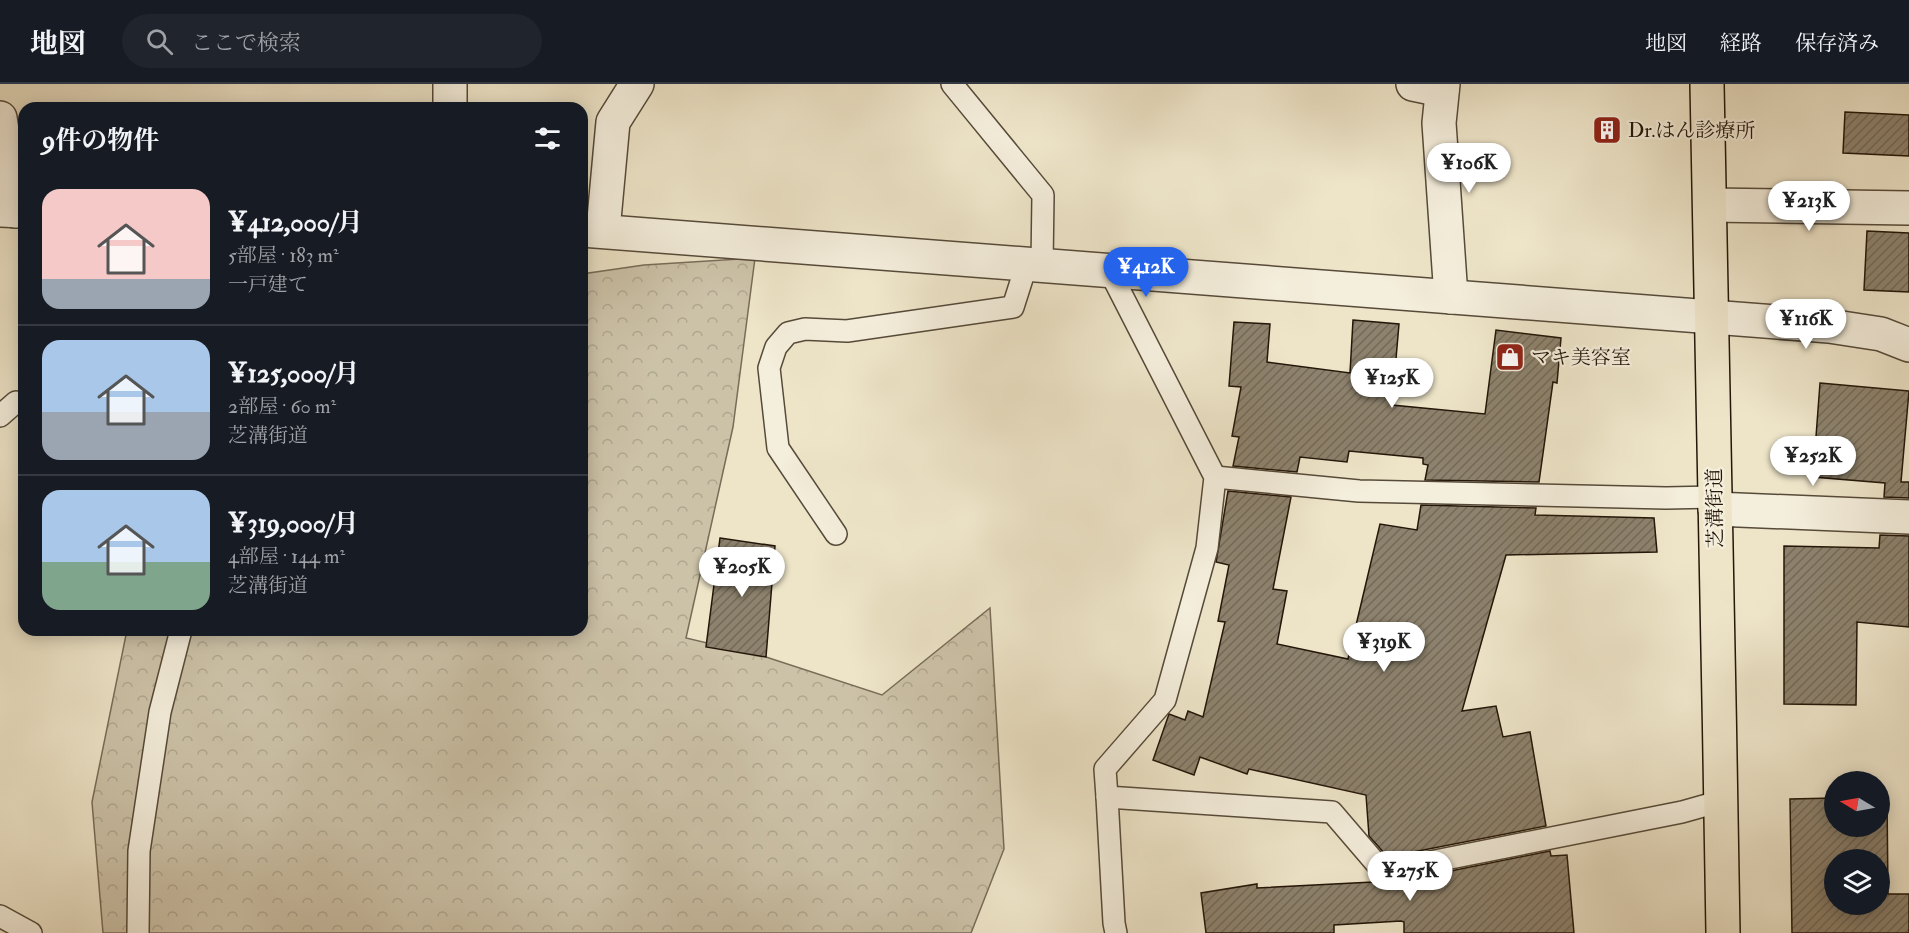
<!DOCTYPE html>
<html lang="ja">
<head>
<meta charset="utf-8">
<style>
  :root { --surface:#171b24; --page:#20242c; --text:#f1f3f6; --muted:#9ea1a6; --line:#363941; --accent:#2563eb }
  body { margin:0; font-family:"IM FELL Double Pica","Noto Serif JP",serif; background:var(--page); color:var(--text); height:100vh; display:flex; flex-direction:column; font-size:22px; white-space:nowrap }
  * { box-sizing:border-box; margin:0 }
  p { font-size:20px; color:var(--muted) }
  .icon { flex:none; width:33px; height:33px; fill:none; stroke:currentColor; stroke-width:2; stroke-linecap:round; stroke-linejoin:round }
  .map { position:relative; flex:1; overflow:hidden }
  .panel { position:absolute; left:18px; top:18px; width:570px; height:534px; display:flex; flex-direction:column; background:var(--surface); border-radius:18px; box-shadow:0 3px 15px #0003 }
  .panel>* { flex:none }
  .needle { width:39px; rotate:280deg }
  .buttons { position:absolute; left:1824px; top:687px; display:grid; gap:12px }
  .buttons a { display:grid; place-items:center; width:66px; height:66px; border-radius:50%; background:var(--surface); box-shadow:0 3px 15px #0003; font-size:30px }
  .price { position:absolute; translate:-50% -51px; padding:0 14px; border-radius:21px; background:#fff; color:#222; font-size:20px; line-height:39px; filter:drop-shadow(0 2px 3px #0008) }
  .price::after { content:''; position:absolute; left:50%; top:36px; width:18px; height:14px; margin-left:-9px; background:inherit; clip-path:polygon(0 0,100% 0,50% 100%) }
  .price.on { background:var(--accent); color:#fff }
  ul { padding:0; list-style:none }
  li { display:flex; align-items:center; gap:18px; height:150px; padding:0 24px }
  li+li { border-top:2px solid var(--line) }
  li span { display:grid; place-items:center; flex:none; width:168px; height:120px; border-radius:18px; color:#555 }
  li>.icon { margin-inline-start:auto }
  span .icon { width:72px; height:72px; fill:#fffc; stroke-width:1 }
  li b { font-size:26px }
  h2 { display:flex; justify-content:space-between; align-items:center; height:72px; padding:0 24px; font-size:26px }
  header { display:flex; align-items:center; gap:36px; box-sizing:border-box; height:84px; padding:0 30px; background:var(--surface); border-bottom:2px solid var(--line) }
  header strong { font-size:28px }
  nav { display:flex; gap:33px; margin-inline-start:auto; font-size:21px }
  .search { width:420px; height:54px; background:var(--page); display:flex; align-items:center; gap:15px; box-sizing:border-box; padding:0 21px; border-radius:33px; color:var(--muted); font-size:22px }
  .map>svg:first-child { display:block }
  .forest { fill:url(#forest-crowns); stroke:#786c58; stroke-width:1.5 }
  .building { fill:url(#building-hatch); stroke:#241609; stroke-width:1.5; fill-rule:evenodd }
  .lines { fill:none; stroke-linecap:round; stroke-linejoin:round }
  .service-casing { stroke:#564a39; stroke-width:24 }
  .minor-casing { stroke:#564a39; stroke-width:36 }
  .tertiary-casing { stroke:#564a39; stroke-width:36 }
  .primary-casing { stroke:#241609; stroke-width:36 }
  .service { stroke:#f4eedc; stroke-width:21 }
  .minor { stroke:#f4eedc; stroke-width:33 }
  .tertiary { stroke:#f4eedc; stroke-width:33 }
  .primary { stroke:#eee5c9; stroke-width:33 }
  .labels { text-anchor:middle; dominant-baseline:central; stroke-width:4.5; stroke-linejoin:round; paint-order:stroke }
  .poi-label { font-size:20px; fill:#241609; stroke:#f4eedc; text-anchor:start }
  .street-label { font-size:20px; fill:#241609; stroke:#f4eedc }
</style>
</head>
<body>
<header>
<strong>地図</strong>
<div class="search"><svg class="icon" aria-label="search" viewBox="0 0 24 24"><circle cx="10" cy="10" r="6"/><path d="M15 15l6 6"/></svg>ここで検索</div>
<nav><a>地図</a><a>経路</a><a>保存済み</a></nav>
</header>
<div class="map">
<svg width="1909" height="849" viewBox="0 0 1909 849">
  <defs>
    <pattern id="forest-crowns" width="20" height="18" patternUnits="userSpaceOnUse" patternTransform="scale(1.5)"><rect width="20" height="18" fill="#ccc2a8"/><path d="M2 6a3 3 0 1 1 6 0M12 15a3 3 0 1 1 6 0" fill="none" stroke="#afa68f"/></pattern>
    <pattern id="building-hatch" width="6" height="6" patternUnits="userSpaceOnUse" patternTransform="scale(1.5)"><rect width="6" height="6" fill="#8d826d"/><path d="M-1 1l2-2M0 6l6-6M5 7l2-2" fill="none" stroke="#736958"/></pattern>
  </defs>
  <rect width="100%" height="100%" fill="#eee5c9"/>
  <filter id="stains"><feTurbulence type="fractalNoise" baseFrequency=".00333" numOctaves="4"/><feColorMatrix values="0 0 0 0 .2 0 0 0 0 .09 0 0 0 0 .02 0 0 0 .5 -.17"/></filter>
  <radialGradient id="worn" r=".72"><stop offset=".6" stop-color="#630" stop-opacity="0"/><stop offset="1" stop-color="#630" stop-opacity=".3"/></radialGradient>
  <polygon class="forest" points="755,174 733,343 686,554 766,573 882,611 990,524 1004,765 971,849 103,849 92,718 127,546 582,546 582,190 644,181"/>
  <g class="building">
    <polygon points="1845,28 1909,31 1909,72 1843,69"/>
    <polygon points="1867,147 1909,149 1909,208 1864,206"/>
    <polygon points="1353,236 1399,240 1392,321 1485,330 1496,246 1561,254 1557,299 1553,298 1539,398 1425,396 1428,381 1423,380 1423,374 1349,367 1347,378 1300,373 1297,388 1233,382 1239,353 1232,352 1241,303 1229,302 1234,238 1270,240 1267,278 1350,289"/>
    <polygon points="1820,299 1909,307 1901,398 1909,398 1909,414 1884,413 1885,399 1813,393"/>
    <polygon points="1228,407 1291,413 1273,505 1287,507 1277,560 1348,575 1380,440 1417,446 1421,421 1536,424 1535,431 1654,434 1657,468 1506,471 1462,627 1496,622 1503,653 1530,648 1546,742 1408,769 1386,771 1369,752 1366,711 1249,685 1247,690 1200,673 1194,691 1153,676 1169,630 1185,636 1188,627 1203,633 1225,538 1218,537 1229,481 1216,478"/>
    <polygon points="1880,451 1909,452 1909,543 1857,538 1856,621 1784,620 1784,462 1879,464"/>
    <polygon points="720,454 775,462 766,573 706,563"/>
    <path d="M1880 713H1887L1888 810H1909V849H1792L1790 715 1834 714V742H1880ZM1834 776H1880V820H1834Z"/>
    <polygon points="1550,767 1551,772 1567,771 1574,849 1404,849 1404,838 1401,837 1334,841 1334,849 1206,849 1201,809 1257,800 1257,804 1373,798 1373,794 1381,797 1411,795"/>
  </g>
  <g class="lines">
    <g class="service-casing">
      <g id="service">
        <polyline points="952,0 1043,111 1042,181"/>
        <polyline points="1109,186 1215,393 1207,464 1165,616 1105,685 1107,713 1332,728 1380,784 1410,782 1682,728 1721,717"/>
        <polyline points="0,332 16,318 24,321"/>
        <polyline points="1215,393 1359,407 1666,414 1715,413"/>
        <polyline points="836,450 778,364 769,284 776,263 788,249 805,245 847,247 1013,223 1027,179"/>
        <polyline points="1107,713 1114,839 1116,849"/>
        <polyline points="0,832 31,849"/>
        <polyline points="138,849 139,767 160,628 181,546"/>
      </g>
    </g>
    <g class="minor-casing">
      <g id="minor">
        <polyline points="450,0 450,24"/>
        <polyline points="1413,0 1442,6"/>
        <polyline points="1443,0 1439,39 1451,213"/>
        <polyline points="0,34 15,127"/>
        <polyline points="1710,121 1909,124"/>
        <polyline points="603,146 613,38 637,0"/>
        <polyline points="1715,425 1909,433"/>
      </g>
    </g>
    <g class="tertiary-casing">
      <g id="tertiary">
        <polyline points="0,126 24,127"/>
        <polyline points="582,146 1829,242 1881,250 1909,261"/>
      </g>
    </g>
    <g class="primary-casing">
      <path id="primary" d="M1707 0C1714 283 1718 566 1723 849"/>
    </g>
    <use href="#service" class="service"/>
    <use href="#minor" class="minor"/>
    <use href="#tertiary" class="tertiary"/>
    <use href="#primary" class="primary"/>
  </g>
  <defs>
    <g id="building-square" transform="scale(1.5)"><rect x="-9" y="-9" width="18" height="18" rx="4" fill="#8f2418" stroke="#f4eedc"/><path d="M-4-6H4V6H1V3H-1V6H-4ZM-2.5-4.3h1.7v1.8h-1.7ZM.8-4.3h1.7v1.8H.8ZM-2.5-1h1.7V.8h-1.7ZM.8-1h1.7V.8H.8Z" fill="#fff"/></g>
    <g id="shop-square" transform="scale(1.5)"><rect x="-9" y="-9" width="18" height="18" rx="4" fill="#8f2418" stroke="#f4eedc"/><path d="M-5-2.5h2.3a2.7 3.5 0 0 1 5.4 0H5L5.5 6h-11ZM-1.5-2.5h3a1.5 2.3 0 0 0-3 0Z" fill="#fff"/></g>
  </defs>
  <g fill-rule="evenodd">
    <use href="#building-square" x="1607" y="46"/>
    <use href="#shop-square" x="1510" y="273"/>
  </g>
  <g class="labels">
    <g class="poi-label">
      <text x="1628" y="46">Dr.はん診療所</text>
      <text x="1531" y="273">マキ美容室</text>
    </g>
    <g class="street-label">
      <text transform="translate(1715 424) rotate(-91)">芝溝街道</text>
    </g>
  </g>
  <rect width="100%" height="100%" filter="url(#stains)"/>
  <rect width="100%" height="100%" fill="url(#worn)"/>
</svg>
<div class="buttons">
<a><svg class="needle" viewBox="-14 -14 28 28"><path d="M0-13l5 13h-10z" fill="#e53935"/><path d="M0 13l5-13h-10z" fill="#9ea1a6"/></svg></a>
<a><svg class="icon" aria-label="layers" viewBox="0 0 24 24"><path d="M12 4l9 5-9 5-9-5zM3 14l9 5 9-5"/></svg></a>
</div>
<b class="price" style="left:1469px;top:110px">¥106K</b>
<b class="price" style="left:1809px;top:148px">¥213K</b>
<b class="price on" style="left:1146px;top:214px">¥412K</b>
<b class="price" style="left:1806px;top:266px">¥116K</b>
<b class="price" style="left:1392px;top:325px">¥125K</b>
<b class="price" style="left:1813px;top:403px">¥252K</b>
<b class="price" style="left:742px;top:514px">¥205K</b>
<b class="price" style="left:1384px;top:589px">¥319K</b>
<b class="price" style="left:1410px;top:818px">¥275K</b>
<section class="panel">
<h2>9件の物件<svg class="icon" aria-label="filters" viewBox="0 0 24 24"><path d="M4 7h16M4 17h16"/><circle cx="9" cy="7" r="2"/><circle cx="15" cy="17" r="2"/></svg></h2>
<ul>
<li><span style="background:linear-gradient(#f6c9c9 75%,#9aa5b1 0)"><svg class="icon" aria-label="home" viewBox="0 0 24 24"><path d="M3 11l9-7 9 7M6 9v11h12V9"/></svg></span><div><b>¥412,000/月</b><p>5部屋 · 183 m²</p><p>一戸建て</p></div></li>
<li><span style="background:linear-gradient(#a9c7e8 60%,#9aa5b1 0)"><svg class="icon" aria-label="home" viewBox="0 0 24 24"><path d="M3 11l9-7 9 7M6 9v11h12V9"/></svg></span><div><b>¥125,000/月</b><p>2部屋 · 60 m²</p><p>芝溝街道</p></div></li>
<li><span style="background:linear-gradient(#a9c7e8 60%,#7fa58c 0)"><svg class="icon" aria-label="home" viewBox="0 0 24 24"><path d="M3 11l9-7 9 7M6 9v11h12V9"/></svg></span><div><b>¥319,000/月</b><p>4部屋 · 144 m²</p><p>芝溝街道</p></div></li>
</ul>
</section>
</div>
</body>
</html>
